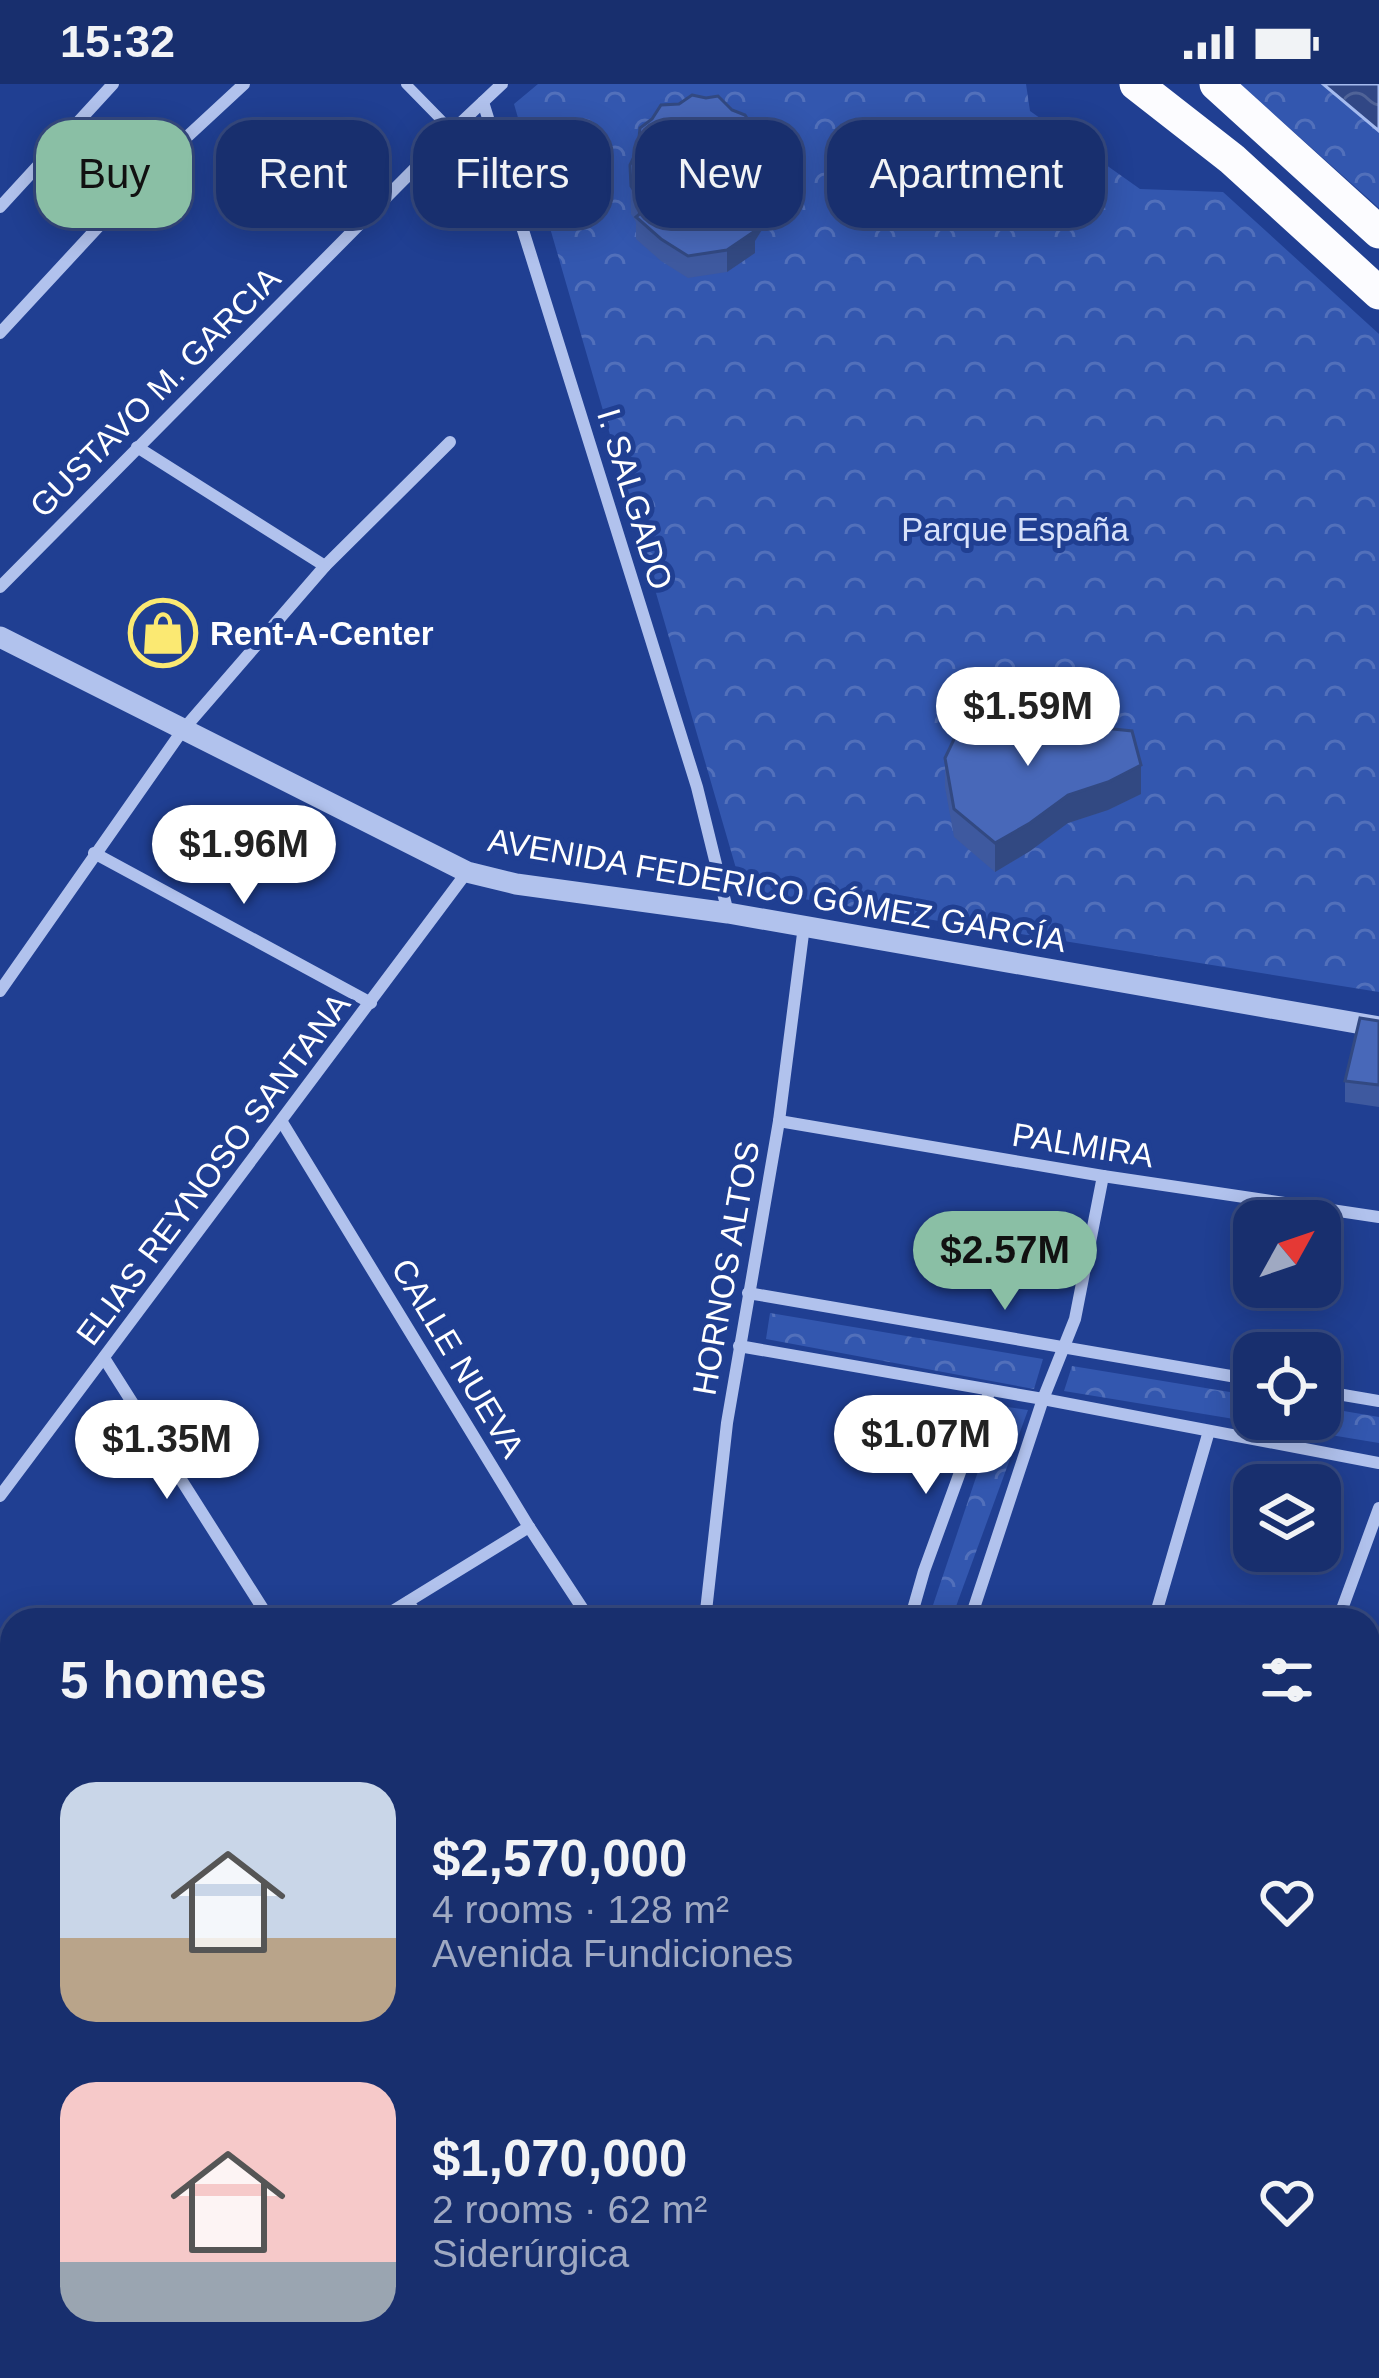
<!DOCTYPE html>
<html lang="en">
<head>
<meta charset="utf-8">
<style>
  :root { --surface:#182f6e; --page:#213773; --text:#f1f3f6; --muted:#9fa9c2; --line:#364a81; --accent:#8abfa5 }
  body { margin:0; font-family:Arial,sans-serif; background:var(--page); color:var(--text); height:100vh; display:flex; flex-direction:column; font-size:45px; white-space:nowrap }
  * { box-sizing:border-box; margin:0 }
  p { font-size:39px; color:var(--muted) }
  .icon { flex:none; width:66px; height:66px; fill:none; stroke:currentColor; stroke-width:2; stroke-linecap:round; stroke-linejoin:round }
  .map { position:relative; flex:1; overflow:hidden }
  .details { position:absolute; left:0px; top:1524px; width:1380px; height:771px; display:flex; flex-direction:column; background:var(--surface); border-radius:36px 36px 0 0; box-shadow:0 6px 30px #0003,0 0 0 3px var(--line) }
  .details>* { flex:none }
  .guide { position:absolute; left:36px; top:36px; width:1308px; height:108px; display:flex; gap:24px }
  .needle { width:78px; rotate:50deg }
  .tools { position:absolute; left:1233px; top:1116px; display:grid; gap:24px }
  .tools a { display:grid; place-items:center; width:108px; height:108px; border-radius:24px; background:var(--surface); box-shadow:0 6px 30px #0003,0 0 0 3px var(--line); font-size:60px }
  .price { position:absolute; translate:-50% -102px; padding:0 27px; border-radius:42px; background:#fff; color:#222; font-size:39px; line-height:78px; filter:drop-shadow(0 3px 6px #0008) }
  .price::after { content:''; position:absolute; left:50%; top:72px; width:36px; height:27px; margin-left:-18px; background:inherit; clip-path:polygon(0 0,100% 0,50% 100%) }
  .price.selected { background:var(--accent); color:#111 }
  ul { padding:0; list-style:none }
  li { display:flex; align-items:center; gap:36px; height:300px; padding:0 60px }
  li span { display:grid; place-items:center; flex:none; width:336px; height:240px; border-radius:36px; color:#555 }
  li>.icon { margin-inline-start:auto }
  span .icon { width:144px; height:144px; fill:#fffc; stroke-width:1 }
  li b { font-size:51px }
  h2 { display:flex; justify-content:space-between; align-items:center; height:144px; padding:0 60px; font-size:51px }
  .pill { padding:0 42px; border-radius:36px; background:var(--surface); box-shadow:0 6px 30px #0003,0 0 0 3px var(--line); font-size:42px; line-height:108px }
  .pill.selected { background:var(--accent); color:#111 }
  .status { display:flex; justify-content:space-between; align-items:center; height:84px; padding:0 60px; background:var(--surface); direction:ltr }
  .status svg { height:33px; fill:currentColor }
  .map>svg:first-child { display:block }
  .park { fill:url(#park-crowns) }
  .water { fill:url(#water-waves); stroke:#a5bbef; stroke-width:3 }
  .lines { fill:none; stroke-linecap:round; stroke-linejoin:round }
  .pedestrian { stroke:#b1c2ed; stroke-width:10 }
  .minor { stroke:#b1c2ed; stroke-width:12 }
  .tertiary { stroke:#b1c2ed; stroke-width:21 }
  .secondary { stroke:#dde5fa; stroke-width:24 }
  .trunk { stroke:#fcfcff; stroke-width:33 }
  .wall { fill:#3e599f }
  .shaded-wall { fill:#324982 }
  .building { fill:#4868b9; stroke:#324982; stroke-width:3 }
  .labels { text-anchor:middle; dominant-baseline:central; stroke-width:10; stroke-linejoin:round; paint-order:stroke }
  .street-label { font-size:33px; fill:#fff; stroke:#203f92 }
  .park-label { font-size:33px; fill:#d7e1fa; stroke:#203f92 }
  .poi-label { font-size:33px; font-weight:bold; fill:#fff; stroke:#203f92; text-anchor:start }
</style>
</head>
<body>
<div class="status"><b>15:32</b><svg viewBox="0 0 49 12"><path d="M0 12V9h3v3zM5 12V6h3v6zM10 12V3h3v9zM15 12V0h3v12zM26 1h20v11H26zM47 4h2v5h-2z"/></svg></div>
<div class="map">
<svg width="1379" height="2294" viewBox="0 0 1379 2294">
  <defs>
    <pattern id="park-crowns" width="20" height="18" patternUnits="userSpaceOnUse" patternTransform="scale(3)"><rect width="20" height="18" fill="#3357af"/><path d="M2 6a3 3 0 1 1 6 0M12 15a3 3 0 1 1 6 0" fill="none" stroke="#5270bb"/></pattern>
    <pattern id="water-waves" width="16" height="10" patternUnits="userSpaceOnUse" patternTransform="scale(3)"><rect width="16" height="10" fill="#314785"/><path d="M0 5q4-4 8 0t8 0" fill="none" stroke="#506397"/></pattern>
  </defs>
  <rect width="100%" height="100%" fill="#203f92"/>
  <g class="park">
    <polygon points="538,0 1026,0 1030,27 1140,105 1223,108 1379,250 1379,908 742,805 514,20"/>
    <polygon points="1240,0 1379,0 1379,124"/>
    <polygon points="770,1229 1043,1275 1034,1305 766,1255"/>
    <polygon points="1072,1282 1254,1312 1254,1335 1320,1335 1320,1323 1379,1333 1379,1359 1064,1307"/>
    <polygon points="1000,1322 1028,1326 951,1536 928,1536"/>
    <polygon points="1368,2160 1379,2162 1379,2245 1368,2243"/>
    <polygon points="677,2283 773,2283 784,2294 682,2294"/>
  </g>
  <polygon class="water" points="1323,0 1379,0 1379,47"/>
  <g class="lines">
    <polyline class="pedestrian" points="406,0 452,47"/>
    <g class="minor">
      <polyline points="483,18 697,703 728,829"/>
      <polyline points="0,123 113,0"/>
      <polyline points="0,249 149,88 244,0"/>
      <polyline points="137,363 325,482"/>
      <polyline points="0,503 452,47 502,0"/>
      <polyline points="94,769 371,919"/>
      <polyline points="0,907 182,647 325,482 450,358"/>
      <polyline points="779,1037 1103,1092 1379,1133"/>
      <polyline points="282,1038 529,1443 590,1536"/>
      <polyline points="748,1209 1254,1296"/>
      <polyline points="739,1262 1043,1315 1379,1379"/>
      <polyline points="104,1274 270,1536"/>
      <polyline points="1320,1307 1379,1317"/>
      <polyline points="0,1412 467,788"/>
      <polyline points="408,1518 421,1536"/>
      <polyline points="378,1536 529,1443"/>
      <polyline points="705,1536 727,1339 779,1037 804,842"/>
      <polyline points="910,1536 924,1487 990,1306"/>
      <polyline points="970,1536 1043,1315 1075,1235 1103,1092"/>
      <polyline points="1154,1536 1209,1347"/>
      <polyline points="1338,1536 1379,1424"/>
      <polyline points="0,1855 12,1832"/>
      <polyline points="1368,1877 1379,1851"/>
      <polyline points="0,2113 12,2134"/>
      <polyline points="1368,2145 1379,2146"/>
      <polyline points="1368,2260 1379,2262"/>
      <polyline points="100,2283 107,2294"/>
      <polyline points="655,2283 661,2294"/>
      <polyline points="785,2283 796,2294"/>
      <polyline points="1068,2283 1079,2294"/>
      <polyline points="242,2294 259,2283"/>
    </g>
    <polyline class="tertiary" points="0,553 467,788 516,800 728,829 1379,943"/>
    <g class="secondary">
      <polyline points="0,1606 12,1624"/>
      <polyline points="0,1647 12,1665"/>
      <polyline points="409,2283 416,2294"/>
      <polyline points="434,2283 441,2294"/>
    </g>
    <g class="trunk">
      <polyline points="1136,0 1232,75 1379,209"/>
      <polyline points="1216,0 1379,148"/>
    </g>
  </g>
  <g class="wall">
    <polygon points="630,81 767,85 763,144 755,157 755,169 727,188 688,194 661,177 636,155 636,138 631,130"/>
    <polygon points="945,674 1141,710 1108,726 1068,739 1030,767 995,788 954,753 945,703"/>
    <polygon points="1379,937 1379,1023 1345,1018 1345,997"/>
  </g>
  <g class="shaded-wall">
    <polygon points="767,56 763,144 755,157 755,169 727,188 727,166 753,149 753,132"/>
    <polygon points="659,106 659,135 643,139 643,121"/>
    <polygon points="738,117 738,145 707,159 707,131"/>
    <polygon points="1141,681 1141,710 1108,726 1068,739 1030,767 995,788 995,759 1068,711"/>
    <polygon points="12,1742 12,1764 0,1782 0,1761"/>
  </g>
  <g class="building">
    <polygon points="692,11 706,14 718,12 732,26 745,31 755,47 767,56 763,115 753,132 738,117 707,131 689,131 673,123 659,106 643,121 631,102 630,81 638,64 640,44 652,35 661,21 679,20"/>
    <polygon points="659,113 673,130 689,138 707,138 738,124 755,147 727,166 688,172 661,155 636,133"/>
    <polygon points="968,626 1057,648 1094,643 1132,647 1141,681 1108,698 1068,711 1030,739 995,759 954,725 945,674"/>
    <polygon points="1360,934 1379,937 1379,1001 1345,997"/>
    <polygon points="0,1701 12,1709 12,1742 0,1761"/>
  </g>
  <defs>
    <g id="shop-ring" transform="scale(3.45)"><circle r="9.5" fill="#203f92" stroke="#fbe972" stroke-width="1.5"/><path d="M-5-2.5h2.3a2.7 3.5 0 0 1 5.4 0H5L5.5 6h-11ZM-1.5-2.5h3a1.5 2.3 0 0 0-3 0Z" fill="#fbe972"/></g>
  </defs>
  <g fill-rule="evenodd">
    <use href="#shop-ring" x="163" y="549"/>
  </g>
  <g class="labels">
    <g class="street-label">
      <text transform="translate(155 308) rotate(-45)">GUSTAVO M. GARCIA</text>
      <text transform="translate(635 415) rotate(73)">I. SALGADO</text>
      <text transform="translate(777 806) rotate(10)">AVENIDA FEDERICO GÓMEZ GARCÍA</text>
      <text transform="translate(1083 1061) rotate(9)">PALMIRA</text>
      <text transform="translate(213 1085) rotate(-53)">ELIAS REYNOSO SANTANA</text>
      <text transform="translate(726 1184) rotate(-80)">HORNOS ALTOS</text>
      <text transform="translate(458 1274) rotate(59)">CALLE NUEVA</text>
    </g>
    <g class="park-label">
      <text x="1015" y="445">Parque España</text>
    </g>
    <g class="poi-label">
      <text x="210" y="549">Rent-A-Center</text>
    </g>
  </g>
</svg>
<div class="tools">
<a><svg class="needle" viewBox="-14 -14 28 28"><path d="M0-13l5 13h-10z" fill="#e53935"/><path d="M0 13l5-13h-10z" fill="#9fa9c2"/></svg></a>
<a><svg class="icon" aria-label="locate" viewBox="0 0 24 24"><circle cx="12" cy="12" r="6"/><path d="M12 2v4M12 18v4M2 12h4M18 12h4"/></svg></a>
<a><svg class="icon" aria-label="layers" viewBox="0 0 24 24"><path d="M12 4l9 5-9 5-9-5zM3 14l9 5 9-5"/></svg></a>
</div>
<b class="price" style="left:1028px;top:685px">$1.59M</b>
<b class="price" style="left:244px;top:823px">$1.96M</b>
<b class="price selected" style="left:1005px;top:1229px">$2.57M</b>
<b class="price" style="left:926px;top:1413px">$1.07M</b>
<b class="price" style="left:167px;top:1418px">$1.35M</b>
<div class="guide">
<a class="pill selected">Buy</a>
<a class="pill">Rent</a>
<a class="pill">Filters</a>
<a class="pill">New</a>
<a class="pill">Apartment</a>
</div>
<section class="details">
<h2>5 homes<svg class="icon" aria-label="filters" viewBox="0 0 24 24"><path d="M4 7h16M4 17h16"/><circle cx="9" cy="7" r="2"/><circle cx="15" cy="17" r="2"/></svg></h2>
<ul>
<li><span style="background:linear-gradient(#c9d6e8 65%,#b9a48a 0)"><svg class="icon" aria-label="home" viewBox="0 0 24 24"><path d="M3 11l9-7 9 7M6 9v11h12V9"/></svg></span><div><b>$2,570,000</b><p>4 rooms · 128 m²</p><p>Avenida Fundiciones</p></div><svg class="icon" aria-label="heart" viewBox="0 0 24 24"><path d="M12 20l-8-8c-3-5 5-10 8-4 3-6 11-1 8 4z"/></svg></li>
<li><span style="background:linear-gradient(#f6c9c9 75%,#9aa5b1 0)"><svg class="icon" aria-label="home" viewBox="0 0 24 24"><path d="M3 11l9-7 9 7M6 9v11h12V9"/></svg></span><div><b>$1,070,000</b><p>2 rooms · 62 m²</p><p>Siderúrgica</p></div><svg class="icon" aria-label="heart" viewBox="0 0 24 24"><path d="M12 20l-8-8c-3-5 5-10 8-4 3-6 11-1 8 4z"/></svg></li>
</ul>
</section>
</div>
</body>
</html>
